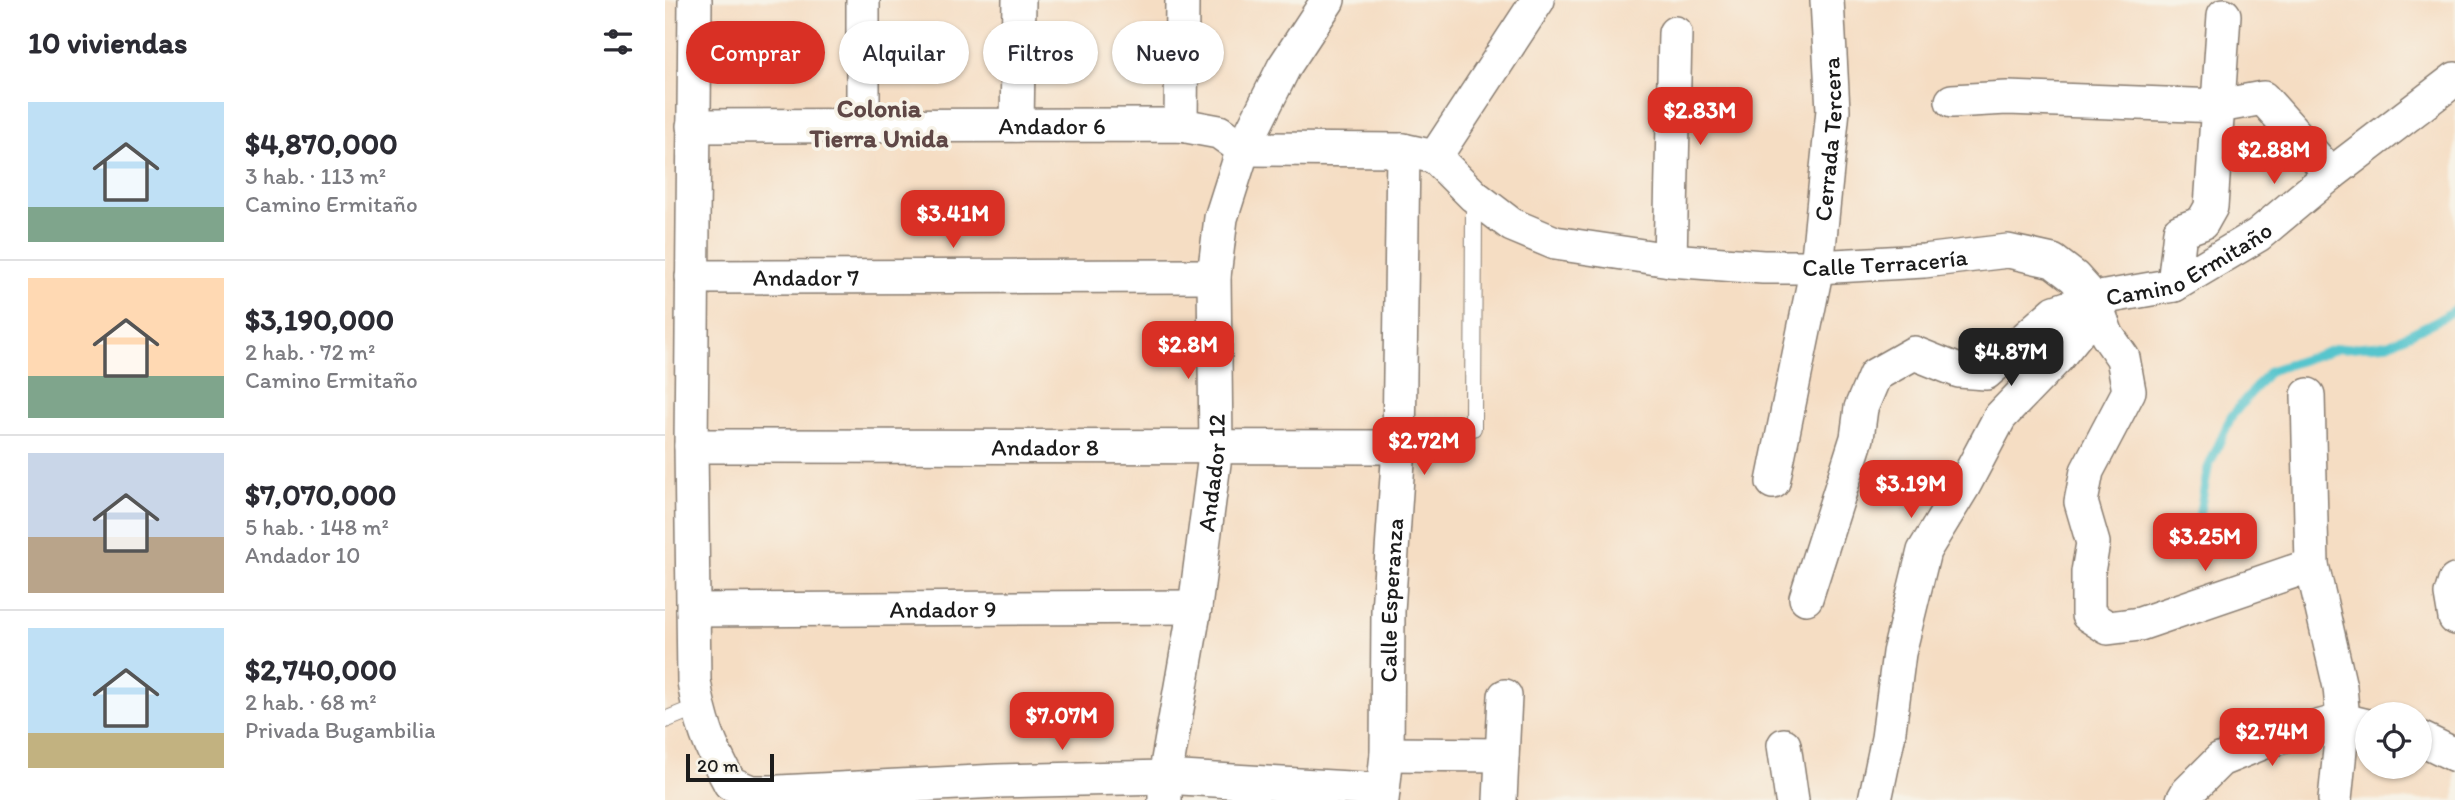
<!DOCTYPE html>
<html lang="es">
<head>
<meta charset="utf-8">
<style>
  :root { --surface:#fff; --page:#f7f7f7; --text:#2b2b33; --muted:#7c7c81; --line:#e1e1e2; --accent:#d93025 }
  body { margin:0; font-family:Itim,sans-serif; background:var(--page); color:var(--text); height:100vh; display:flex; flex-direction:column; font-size:26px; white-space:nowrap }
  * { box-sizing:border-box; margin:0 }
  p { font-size:23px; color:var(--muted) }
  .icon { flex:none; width:38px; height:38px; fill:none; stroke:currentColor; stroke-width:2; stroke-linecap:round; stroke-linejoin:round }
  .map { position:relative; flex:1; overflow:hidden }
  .details { display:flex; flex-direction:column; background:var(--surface); width:665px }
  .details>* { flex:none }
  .guide { position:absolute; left:21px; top:21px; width:665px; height:63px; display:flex; gap:14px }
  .controls { position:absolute; left:1690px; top:702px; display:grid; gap:14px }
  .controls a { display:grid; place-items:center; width:77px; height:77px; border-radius:50%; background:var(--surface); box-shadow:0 2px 5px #0004; font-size:35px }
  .scale { position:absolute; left:21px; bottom:18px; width:88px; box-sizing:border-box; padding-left:7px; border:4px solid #1c1c1c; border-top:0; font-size:19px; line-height:24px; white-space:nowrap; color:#1c1c1c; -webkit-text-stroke:5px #f7f3e8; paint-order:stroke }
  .price { position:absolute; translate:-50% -60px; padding:0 16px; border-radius:14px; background:var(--accent); color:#fff; font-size:23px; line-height:46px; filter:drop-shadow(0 2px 4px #0008) }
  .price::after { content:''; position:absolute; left:50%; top:42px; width:21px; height:16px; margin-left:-10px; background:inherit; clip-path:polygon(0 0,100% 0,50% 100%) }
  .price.on { background:#222; color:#fff }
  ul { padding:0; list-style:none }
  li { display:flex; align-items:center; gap:21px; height:175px; padding:0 28px }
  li+li { border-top:2px solid var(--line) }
  li span { display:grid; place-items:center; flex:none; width:196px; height:140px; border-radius:0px; color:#555 }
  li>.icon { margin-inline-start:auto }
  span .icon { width:84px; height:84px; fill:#fffc; stroke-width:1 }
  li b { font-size:30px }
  h2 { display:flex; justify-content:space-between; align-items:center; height:84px; padding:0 28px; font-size:30px }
  .pill { padding:0 24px; border-radius:32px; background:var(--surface); box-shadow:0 2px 5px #0004; font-size:24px; line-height:63px }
  .pill.on { background:var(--accent); color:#fff }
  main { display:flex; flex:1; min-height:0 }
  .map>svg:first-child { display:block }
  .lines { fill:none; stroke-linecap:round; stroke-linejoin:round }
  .stream { stroke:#57c5cd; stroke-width:9 }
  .lane-casing { stroke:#887c70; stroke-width:18 }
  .street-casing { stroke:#887c70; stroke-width:36 }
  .lane { stroke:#fff; stroke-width:16 }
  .street { stroke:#fff; stroke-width:33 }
  .labels { text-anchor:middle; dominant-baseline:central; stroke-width:7; stroke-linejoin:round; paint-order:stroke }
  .street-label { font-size:24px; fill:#1c1c1c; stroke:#f7f3e8 }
  .neighbourhood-label { font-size:26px; font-weight:bold; fill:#5f4746; stroke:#f7f3e8 }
</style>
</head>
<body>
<main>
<section class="details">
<h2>10 viviendas<svg class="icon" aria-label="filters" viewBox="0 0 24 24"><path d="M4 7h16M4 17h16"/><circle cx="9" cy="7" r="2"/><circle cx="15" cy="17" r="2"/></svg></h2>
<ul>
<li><span style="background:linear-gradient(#bfe0f5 75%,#7fa58c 0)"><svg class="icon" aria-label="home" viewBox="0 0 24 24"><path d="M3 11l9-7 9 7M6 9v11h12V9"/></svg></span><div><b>$4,870,000</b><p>3 hab. · 113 m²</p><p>Camino Ermitaño</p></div></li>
<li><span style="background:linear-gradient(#ffd9b3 70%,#7fa58c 0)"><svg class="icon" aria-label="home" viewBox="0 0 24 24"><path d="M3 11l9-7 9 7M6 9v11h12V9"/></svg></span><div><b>$3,190,000</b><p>2 hab. · 72 m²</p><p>Camino Ermitaño</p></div></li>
<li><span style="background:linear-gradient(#c9d6e8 60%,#b9a48a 0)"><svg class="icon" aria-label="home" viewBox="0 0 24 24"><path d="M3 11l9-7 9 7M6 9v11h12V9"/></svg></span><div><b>$7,070,000</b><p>5 hab. · 148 m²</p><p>Andador 10</p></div></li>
<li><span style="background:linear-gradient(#bfe0f5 75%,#c2b280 0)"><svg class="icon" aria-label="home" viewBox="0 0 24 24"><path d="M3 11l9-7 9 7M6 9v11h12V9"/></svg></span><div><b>$2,740,000</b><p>2 hab. · 68 m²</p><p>Privada Bugambilia</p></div></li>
</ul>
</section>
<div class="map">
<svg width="1790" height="800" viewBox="0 0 1790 800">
  <rect width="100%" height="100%" fill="#f7f3e8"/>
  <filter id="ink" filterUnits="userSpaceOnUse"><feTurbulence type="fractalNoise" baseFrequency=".0143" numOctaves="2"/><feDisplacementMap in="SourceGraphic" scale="14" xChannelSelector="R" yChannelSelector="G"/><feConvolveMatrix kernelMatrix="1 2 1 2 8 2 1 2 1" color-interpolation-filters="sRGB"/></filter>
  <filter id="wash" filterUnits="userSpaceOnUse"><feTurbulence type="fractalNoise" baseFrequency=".00686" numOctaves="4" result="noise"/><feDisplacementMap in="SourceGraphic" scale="28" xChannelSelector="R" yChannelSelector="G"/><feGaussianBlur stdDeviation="1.57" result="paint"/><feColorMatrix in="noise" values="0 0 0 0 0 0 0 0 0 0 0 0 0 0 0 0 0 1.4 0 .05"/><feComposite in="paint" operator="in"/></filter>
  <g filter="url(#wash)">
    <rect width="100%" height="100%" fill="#f5ddc3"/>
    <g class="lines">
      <polyline class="stream" points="1529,544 1543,468 1566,417 1604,371 1671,349 1724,344 1779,317 1790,309"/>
    </g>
  </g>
  <g filter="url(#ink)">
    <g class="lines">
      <g class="lane-casing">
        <g id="lane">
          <polyline points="808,428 809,198"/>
          <polyline points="0,720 32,707"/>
        </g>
      </g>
      <g class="street-casing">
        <g id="street">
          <path d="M30 0 26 446 29 681C35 722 45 747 65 783"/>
          <polyline points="198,0 198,125"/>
          <polyline points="1287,101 1342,98 1554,106 1598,98 1666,174"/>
          <polyline points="352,125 354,0"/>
          <polyline points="516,125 517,0"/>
          <path id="s1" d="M28 126 516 125 554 132 578 149 738 150 770 157 809 196 847 225 890 243 1005 260 1098 267H1152L1259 261 1343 251 1388 261 1409 277 1429 299 1442 335 1458 358 1464 391 1422 471 1416 502 1428 543 1423 572V615L1443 628 1475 624 1647 565"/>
          <polyline points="770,157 873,0"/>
          <polyline points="1005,260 1010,33"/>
          <path id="s2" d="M27 277 549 276"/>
          <polyline points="1509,285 1515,231 1537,223 1546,207 1559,15"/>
          <polyline points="1643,395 1647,565 1675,687 1678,720 1670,800"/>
          <path id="s3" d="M26 446 734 447"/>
          <path id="s4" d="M1108 482 1152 267 1168 110 1162 0"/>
          <polyline points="1790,581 1786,594 1790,618"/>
          <path id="s5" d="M1141 598 1192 438 1196 408 1210 375 1249 353 1294 371 1321 373 1390 312 1429 299 1509 285 1593 235 1666 174 1790 79"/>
          <path id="s6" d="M28 610 530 607"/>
          <polyline points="1755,738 1790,755"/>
          <polyline points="1119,745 1127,800"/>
          <polyline points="722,754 837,755"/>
          <polyline points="65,783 86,792 114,792 333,781 500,777 718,790"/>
          <path id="s7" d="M500 800V777L530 607 551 448 549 276 556 218 578 149 619 67 663 0"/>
          <path id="s8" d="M717 800 722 754 723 611 734 447 738 150"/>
          <polyline points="835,800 840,696"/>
          <polyline points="1210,800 1223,738 1234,653 1259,551 1298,487 1335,417 1392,358 1415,330 1429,299"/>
          <polyline points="1518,800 1522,793 1555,760 1602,741 1678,720 1703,726"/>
        </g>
      </g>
      <use href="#lane" class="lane"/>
      <use href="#street" class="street"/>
    </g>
  </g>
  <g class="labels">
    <g class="street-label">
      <text stroke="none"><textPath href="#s1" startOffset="359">Andador 6</textPath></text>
      <text stroke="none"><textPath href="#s4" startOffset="348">Cerrada Tercera</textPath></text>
      <text stroke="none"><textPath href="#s5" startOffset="590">Camino Ermitaño</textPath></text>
      <text stroke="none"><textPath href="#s1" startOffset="1230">Calle Terracería</textPath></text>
      <text stroke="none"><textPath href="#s2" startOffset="114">Andador 7</textPath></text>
      <text stroke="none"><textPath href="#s3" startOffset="354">Andador 8</textPath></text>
      <text stroke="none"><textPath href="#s7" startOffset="331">Andador 12</textPath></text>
      <text stroke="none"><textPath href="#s8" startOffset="200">Calle Esperanza</textPath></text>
      <text stroke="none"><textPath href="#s6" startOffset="250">Andador 9</textPath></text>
    </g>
    <g class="neighbourhood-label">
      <text x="214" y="108">Colonia<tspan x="214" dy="30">Tierra Unida</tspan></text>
    </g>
  </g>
</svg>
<div class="controls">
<a><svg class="icon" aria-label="locate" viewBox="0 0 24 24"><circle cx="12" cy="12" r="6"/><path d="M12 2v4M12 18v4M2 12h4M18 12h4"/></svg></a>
</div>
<div class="scale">20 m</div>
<b class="price" style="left:1035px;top:147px">$2.83M</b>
<b class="price" style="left:1609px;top:186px">$2.88M</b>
<b class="price" style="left:288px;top:250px">$3.41M</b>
<b class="price" style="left:523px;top:381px">$2.8M</b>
<b class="price on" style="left:1346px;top:388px">$4.87M</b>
<b class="price" style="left:759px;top:477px">$2.72M</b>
<b class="price" style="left:1246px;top:520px">$3.19M</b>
<b class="price" style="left:1540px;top:573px">$3.25M</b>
<b class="price" style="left:397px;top:752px">$7.07M</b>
<b class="price" style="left:1607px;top:768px">$2.74M</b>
<div class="guide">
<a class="pill on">Comprar</a>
<a class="pill">Alquilar</a>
<a class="pill">Filtros</a>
<a class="pill">Nuevo</a>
</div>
</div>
</main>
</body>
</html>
